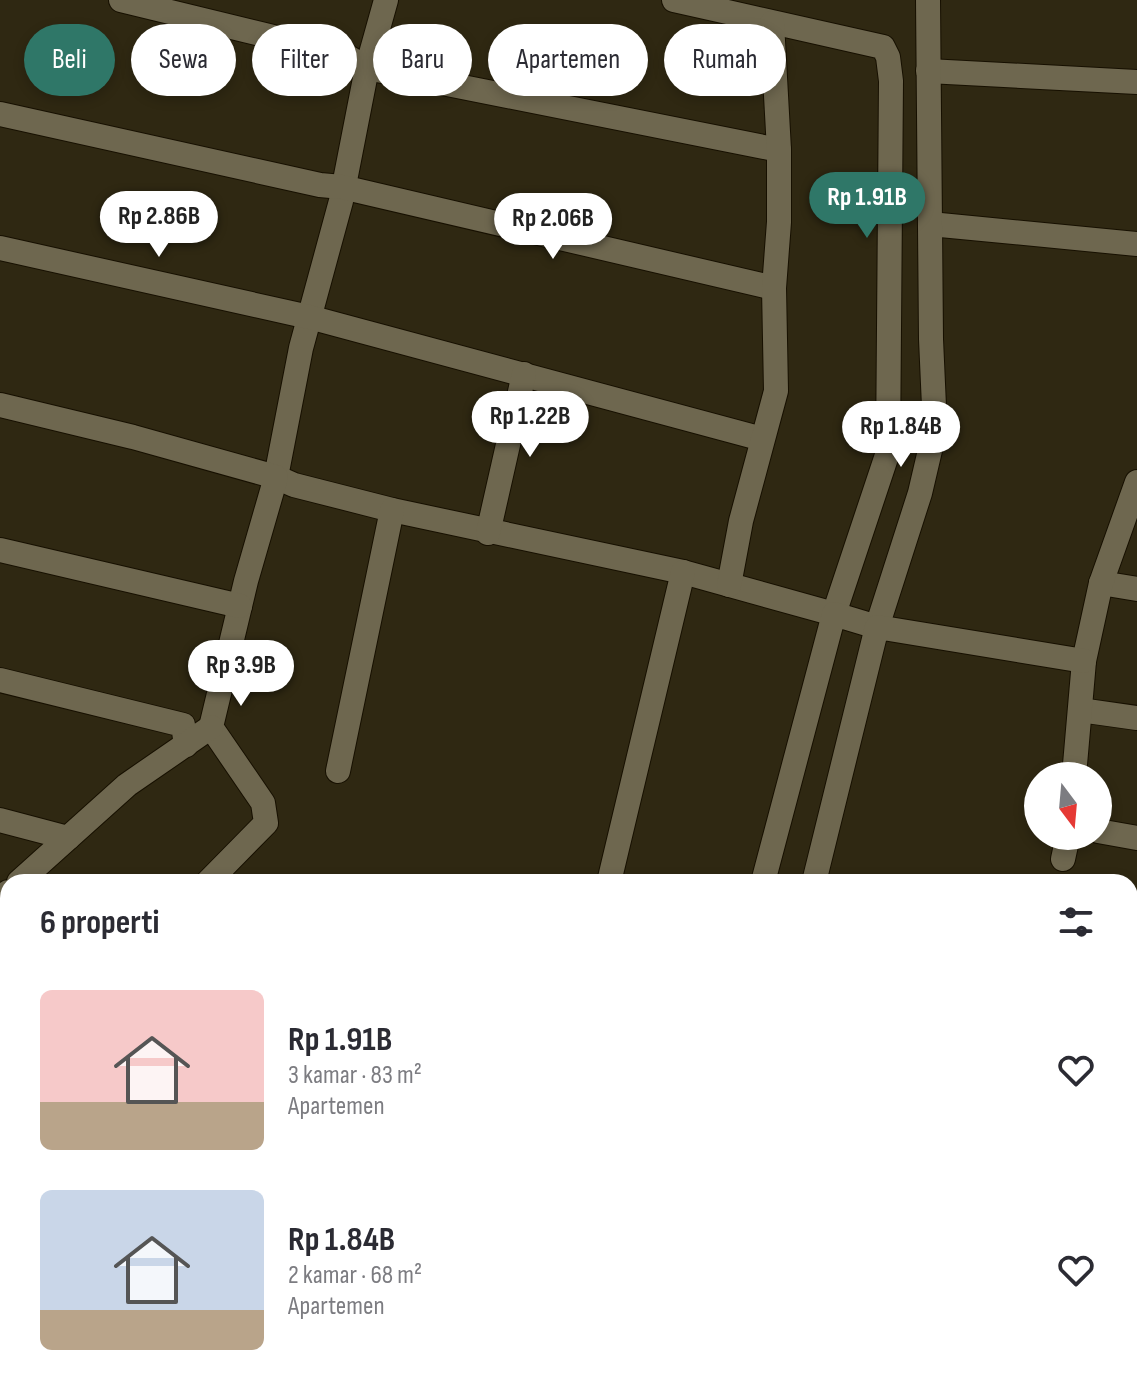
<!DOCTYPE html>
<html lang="id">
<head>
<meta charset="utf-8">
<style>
  :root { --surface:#fff; --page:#f7f7f7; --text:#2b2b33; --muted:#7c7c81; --accent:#2f7768 }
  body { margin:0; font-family:"Sofia Sans Condensed",sans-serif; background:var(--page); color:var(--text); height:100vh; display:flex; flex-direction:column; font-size:30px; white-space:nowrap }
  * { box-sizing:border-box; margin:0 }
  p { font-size:26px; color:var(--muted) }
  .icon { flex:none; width:44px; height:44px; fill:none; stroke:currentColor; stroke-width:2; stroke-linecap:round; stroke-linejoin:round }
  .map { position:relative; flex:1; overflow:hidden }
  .details { position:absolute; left:0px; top:874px; width:1138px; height:512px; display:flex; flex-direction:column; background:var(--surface); border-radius:24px 24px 0 0; box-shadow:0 4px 12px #0003 }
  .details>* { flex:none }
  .top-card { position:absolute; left:24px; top:24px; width:1090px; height:72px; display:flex; gap:16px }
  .needle { width:52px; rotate:164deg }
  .buttons { position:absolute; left:1024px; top:762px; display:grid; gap:16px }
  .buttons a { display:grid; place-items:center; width:88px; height:88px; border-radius:50%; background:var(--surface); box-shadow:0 4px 12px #0003; font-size:40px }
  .price { position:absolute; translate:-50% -68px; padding:0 18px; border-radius:28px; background:#fff; color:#222; font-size:26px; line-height:52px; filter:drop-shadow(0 2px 4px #0008) }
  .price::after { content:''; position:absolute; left:50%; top:48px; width:24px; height:18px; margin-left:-12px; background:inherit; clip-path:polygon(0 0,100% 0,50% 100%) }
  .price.active { background:var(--accent); color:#fff }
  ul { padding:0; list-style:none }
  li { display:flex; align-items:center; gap:24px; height:200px; padding:0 40px }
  li span { display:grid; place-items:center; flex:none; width:224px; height:160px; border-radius:12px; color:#555 }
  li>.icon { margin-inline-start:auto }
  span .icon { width:96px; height:96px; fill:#fffc; stroke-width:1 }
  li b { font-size:34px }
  h2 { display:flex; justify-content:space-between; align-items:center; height:96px; padding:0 40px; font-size:34px }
  .pill { padding:0 28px; border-radius:36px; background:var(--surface); box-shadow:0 4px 12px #0003; font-size:28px; line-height:72px }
  .pill.active { background:var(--accent); color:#fff }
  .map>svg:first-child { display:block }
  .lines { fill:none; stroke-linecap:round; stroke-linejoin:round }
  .minor-casing { stroke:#171000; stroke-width:26 }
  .minor { stroke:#6e674f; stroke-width:24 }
</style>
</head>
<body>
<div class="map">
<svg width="1137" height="1386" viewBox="0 0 1137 1386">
  <rect width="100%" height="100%" fill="#2f2812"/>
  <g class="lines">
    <g class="minor-casing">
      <g id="minor">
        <polyline points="121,0 343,54 367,68 779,150"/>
        <polyline points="386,0 367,68 341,201 301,348 276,477 294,485 392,510 683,572 834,614 888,452 891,81 888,57 883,47 674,0"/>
        <polyline points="928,71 1137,82"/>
        <polyline points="0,114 320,185 342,187 774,288"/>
        <polyline points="930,224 1137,244"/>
        <polyline points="0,248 309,317 762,439"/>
        <polyline points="0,405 133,437 276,477 246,581 211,727 263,803 266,823 208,882"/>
        <polyline points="488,533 524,374"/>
        <polyline points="0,550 240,606"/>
        <polyline points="1101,583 1137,589"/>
        <polyline points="729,585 741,521 776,391 774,288 779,222 779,150 772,23"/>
        <polyline points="0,680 183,725 186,745"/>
        <polyline points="1080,710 1137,718"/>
        <polyline points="338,771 392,510"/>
        <polyline points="1074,776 1084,661 1101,583 1137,482"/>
        <polyline points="0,820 68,838"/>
        <polyline points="1098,831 1137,838"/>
        <polyline points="1063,859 1068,836"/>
        <polyline points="19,882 127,785 211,727"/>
        <polyline points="609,882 683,572"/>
        <polyline points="763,882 834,614 877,627 920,493 935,429 931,339 928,0"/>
        <polyline points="814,882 877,627 1084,661"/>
        <polyline points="0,900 8,892"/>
        <polyline points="0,1110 8,1078"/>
        <polyline points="0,1207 8,1215"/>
        <polyline points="0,1376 9,1386"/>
        <polyline points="640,1378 643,1386"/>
        <polyline points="787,1378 787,1386"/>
        <polyline points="835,1378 836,1386"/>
        <polyline points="155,1386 156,1378"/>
      </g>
    </g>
    <use href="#minor" class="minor"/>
  </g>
</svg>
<div class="buttons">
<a><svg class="needle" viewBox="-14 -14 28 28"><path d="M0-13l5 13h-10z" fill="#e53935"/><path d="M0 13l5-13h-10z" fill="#7c7c81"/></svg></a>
</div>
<b class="price active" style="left:867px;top:240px">Rp 1.91B</b>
<b class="price" style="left:159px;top:259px">Rp 2.86B</b>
<b class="price" style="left:553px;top:261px">Rp 2.06B</b>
<b class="price" style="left:530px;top:459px">Rp 1.22B</b>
<b class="price" style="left:901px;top:469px">Rp 1.84B</b>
<b class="price" style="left:241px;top:708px">Rp 3.9B</b>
<div class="top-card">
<a class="pill active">Beli</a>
<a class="pill">Sewa</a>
<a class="pill">Filter</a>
<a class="pill">Baru</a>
<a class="pill">Apartemen</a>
<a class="pill">Rumah</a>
</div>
<section class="details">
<h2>6 properti<svg class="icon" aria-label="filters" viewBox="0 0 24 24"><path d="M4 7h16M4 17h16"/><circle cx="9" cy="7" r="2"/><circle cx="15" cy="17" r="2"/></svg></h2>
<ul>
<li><span style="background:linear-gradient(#f6c9c9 70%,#b9a48a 0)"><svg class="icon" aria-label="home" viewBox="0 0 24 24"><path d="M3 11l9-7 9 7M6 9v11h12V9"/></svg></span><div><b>Rp 1.91B</b><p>3 kamar · 83 m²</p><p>Apartemen</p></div><svg class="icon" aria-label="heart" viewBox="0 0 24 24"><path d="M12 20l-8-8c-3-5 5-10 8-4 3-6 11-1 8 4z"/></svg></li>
<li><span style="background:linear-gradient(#c9d6e8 75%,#b9a48a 0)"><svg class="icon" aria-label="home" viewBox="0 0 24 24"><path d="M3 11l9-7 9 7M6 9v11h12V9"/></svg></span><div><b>Rp 1.84B</b><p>2 kamar · 68 m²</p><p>Apartemen</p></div><svg class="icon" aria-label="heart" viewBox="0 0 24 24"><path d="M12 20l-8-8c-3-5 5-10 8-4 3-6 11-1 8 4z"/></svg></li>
</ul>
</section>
</div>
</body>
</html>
